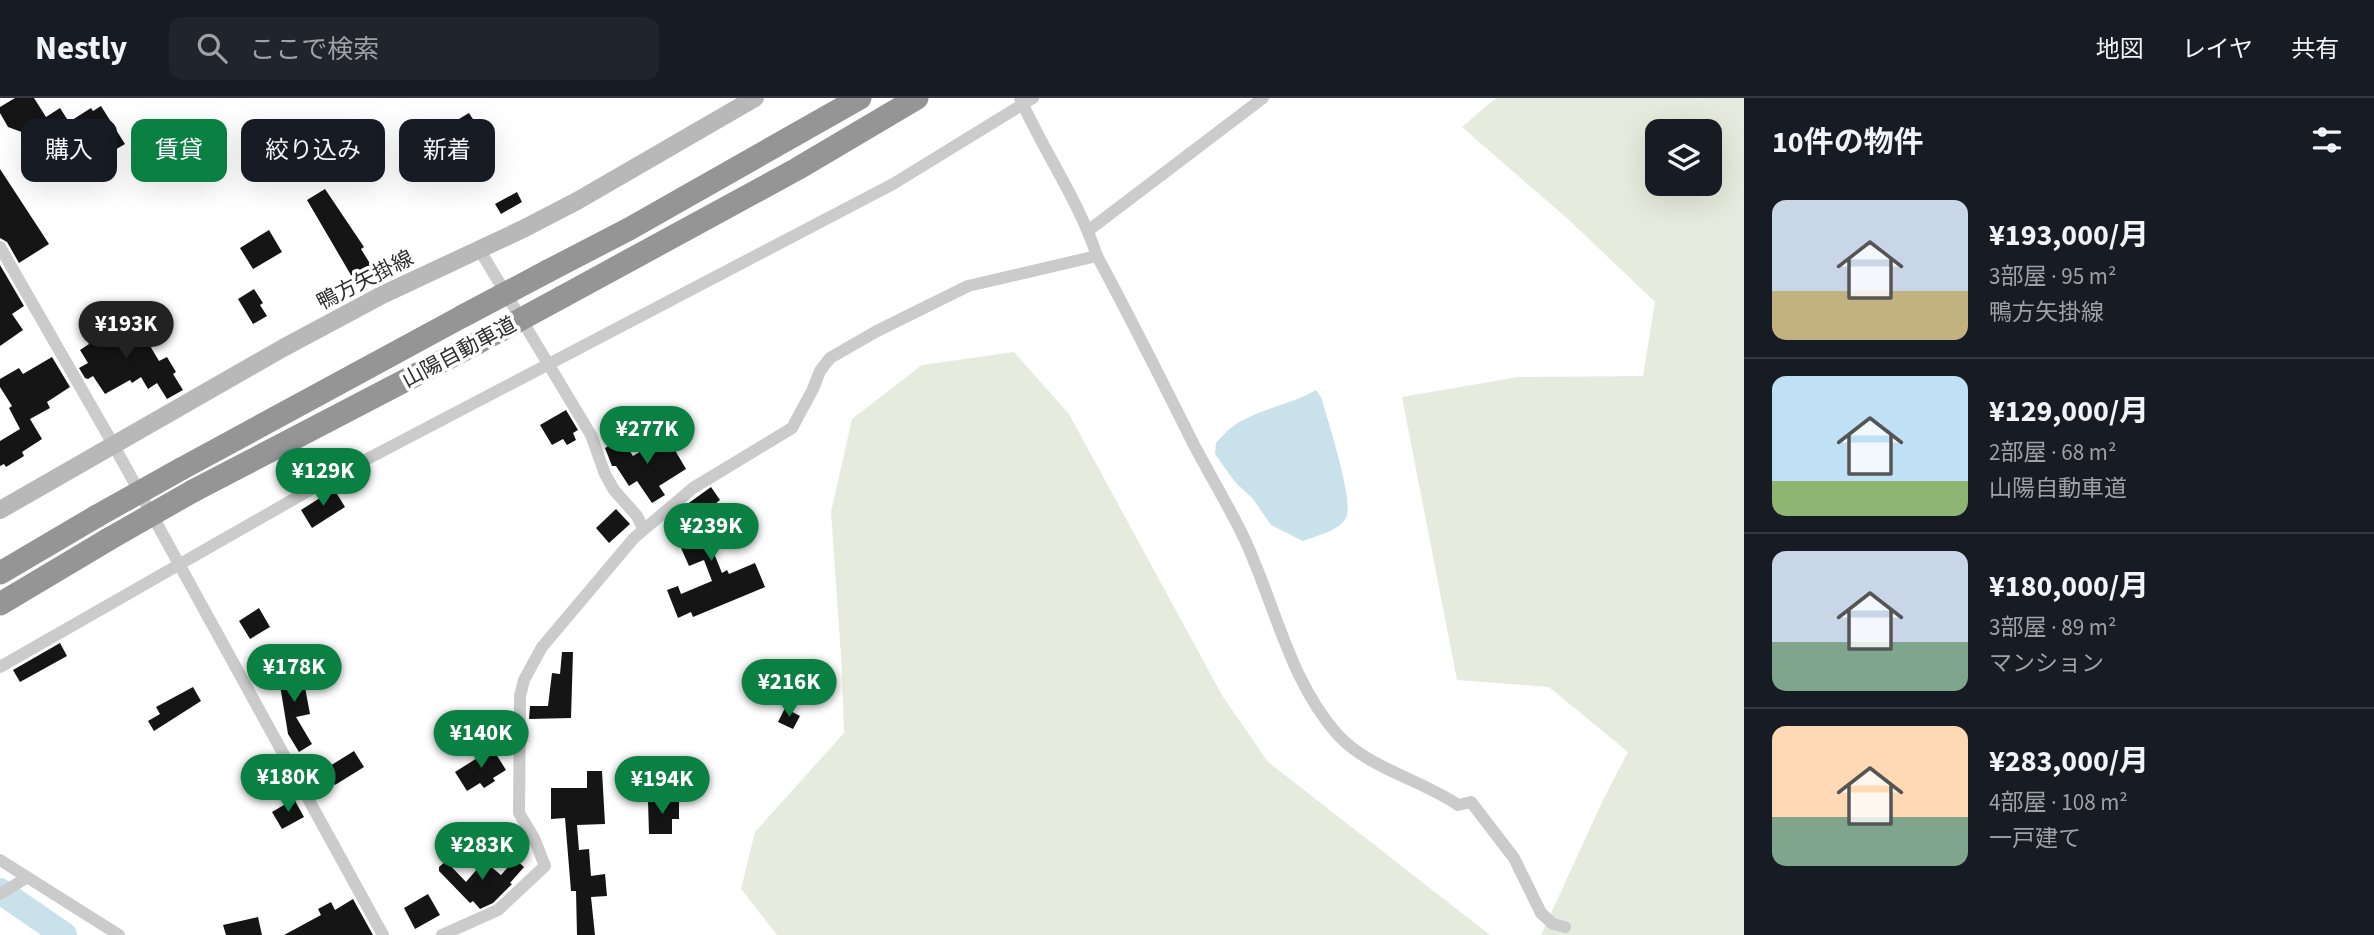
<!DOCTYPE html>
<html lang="ja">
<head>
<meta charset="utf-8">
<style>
  :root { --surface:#171b24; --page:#20242c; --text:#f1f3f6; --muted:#9ea1a6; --line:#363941; --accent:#0b8043 }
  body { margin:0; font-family:"Source Sans 3","Noto Sans JP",sans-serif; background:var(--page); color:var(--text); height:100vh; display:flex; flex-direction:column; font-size:26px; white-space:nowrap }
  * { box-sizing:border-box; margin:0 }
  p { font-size:23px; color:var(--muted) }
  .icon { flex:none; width:38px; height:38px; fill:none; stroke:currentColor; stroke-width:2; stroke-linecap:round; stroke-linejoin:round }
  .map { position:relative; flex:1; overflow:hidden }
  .sheet { display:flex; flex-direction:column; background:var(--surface); width:630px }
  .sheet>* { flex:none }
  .banner { position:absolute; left:21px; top:21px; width:665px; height:63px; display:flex; gap:14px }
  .tools { position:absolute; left:1645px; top:21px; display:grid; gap:14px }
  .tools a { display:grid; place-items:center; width:77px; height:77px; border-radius:14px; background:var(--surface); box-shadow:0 7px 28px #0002; font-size:35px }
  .price { position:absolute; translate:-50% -60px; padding:0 16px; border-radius:24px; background:var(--accent); color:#fff; font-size:23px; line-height:46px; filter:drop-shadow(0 2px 4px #0008) }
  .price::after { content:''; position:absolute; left:50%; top:42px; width:21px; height:16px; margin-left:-10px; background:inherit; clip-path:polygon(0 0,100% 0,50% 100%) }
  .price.current { background:#222; color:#fff }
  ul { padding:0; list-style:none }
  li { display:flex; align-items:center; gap:21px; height:175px; padding:0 28px }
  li+li { border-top:2px solid var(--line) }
  li span { display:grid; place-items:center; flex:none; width:196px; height:140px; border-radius:14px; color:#555 }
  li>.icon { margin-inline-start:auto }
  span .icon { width:84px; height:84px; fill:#fffc; stroke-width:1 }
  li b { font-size:30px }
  h2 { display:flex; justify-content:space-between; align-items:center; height:84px; padding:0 28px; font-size:30px }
  .chip { padding:0 24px; border-radius:14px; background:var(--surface); box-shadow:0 7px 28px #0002; font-size:24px; line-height:63px }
  .chip.current { background:var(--accent); color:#fff }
  header { display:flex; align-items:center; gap:42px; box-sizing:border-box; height:98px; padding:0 35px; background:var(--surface); border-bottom:2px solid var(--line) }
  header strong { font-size:33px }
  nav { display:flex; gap:38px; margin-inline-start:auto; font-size:24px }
  .search { width:490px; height:63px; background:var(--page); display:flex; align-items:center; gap:18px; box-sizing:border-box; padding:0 24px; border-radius:14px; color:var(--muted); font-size:26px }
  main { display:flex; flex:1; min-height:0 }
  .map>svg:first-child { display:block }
  .green { fill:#e6ebdd; fill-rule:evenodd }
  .water { fill:#c9e1ea }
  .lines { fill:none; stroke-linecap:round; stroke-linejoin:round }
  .river { stroke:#c9e1ea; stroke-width:26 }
  .building { fill:#151515 }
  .minor { stroke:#cbcbcb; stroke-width:12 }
  .secondary { stroke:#b8b8b8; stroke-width:18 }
  .motorway { stroke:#959595; stroke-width:23 }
  .motorway-bridge { stroke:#959595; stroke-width:23 }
  .labels { text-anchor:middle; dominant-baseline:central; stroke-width:7; stroke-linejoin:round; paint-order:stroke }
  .street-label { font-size:21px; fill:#2e2e2e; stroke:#fff }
</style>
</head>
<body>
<header>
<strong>Nestly</strong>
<div class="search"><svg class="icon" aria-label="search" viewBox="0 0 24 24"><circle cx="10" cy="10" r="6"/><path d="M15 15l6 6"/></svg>ここで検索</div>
<nav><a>地図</a><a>レイヤ</a><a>共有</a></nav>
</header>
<main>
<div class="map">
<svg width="1744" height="837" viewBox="0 0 1744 837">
  <rect width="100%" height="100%" fill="#fff"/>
  <g class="green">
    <path d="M1496 0H1744V837H1541L1603 702 1628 654 1549 589 1457 582 1402 299 1518 279 1643 278 1655 204 1569 122 1462 29ZM1657 33H1710V86H1657Z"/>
    <polygon points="1014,254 1069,316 1223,599 1268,664 1490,837 777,837 741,791 755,734 844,635 842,573 831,414 852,321 922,267"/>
  </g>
  <path class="water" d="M1316 292 1321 299C1327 320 1355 405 1346 420 1339 433 1316 438 1303 443L1271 427 1253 401 1235 384 1215 356 1216 345C1221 340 1225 334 1231 330 1253 312 1291 307 1316 292Z"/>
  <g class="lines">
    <polyline class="river" points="0,793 64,837"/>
  </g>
  <g class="building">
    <polygon points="15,0 34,0 46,19 60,10 69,24 91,10 93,13 101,8 125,46 113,53 105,41 89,50 81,37 61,49 53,38 50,40 42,27 27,36 8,29 0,15 0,9"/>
    <polygon points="469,15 480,32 460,44 449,27"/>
    <polygon points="0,71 49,146 19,165 7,144 0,140"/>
    <polygon points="325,91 364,149 361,151 374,172 355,184 307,102"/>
    <polygon points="517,94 522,104 501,116 495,106"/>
    <polygon points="269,132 282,154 253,171 240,150"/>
    <polygon points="0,167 24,208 12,216 23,232 0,248"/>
    <polygon points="254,191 263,205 260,207 267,218 253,226 238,201"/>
    <polygon points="93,222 106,244 143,224 152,238 146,241 159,263 167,259 176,274 173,276 183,292 167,301 157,285 148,291 141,279 132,285 130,282 105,296 93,278 88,281 85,280 79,270 88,265 80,252 89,246 80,231"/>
    <polygon points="52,259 70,289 47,304 50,310 30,321 42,341 22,354 24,358 6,369 4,366 0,368 0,343 20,331 9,310 12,308 0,289 0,281 19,270 23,276"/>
    <polygon points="566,312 578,332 573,335 576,342 567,347 563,341 552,347 540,327"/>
    <polygon points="621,340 633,358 663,340 666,344 669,342 686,371 659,388 665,397 652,405 637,383 629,388 616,368 612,368 605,350"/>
    <polygon points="711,389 720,402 711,409 723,426 731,446 713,453 722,475 727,472 729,476 755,465 765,489 693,519 691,514 678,520 667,492 678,488 681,496 712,483 704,462 689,468 677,441 701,430 686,407"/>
    <polygon points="334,391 345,409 312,430 301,412"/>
    <polygon points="616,411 630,426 609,445 596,430"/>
    <polygon points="259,510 270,529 250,541 239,523"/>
    <polygon points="60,545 67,558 20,584 13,572"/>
    <polygon points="283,549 304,584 310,616 296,619 312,646 299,654 288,636 278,575 287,573"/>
    <polygon points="562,554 573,554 571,620 529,621 530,608 548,608 552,575 560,576"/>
    <polygon points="193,589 201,603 154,633 148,623 160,616 156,609"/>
    <polygon points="785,610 800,618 793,631 778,624"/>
    <polygon points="491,648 506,672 493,680 495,683 484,690 480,685 467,693 455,674 482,657 481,654"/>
    <polygon points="354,653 364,669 335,687 325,671"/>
    <polygon points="587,673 602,673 605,726 577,727 579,752 589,751 591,778 605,776 607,798 591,799 595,837 577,837 576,793 571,793 565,720 551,721 551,690 587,690"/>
    <polygon points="651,676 655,693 627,699 623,682"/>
    <polygon points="294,701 304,719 282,731 272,714"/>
    <polygon points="679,702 679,721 672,721 672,736 649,736 648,703"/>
    <polygon points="515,761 524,769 510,785 512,786 493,805 480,811 473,803 470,805 439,773 439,769 446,763 466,784 484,763 501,777"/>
    <polygon points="428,796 440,817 415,831 404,810"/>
    <polygon points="353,801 373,837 284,837 321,817 318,811 331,804 335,812"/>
    <polygon points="258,819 262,837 226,837 223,827"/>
  </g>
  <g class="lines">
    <g class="minor">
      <path d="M1020 0C1044 54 1079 103 1097 158 1130 219 1161 281 1192 343 1209 376 1229 408 1245 442 1275 507 1290 584 1338 637 1368 670 1422 682 1458 707L1471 704 1514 760 1541 815 1553 826 1565 829"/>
      <polyline points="1089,132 1263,0"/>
      <polyline points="0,149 113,346 383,837"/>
      <polyline points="479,151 591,337 605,376 614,392 637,418 643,430"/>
      <polyline points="0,569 329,381 893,86 1033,0"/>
      <polyline points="0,762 119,837"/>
      <polyline points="0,796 26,780"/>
      <polyline points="442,837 498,812 545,768 534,740 519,715 520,598 524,582 542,549 634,440 693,390 792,330 813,291 820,273 830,260 877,233 968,188 1097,158"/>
    </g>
    <polyline class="secondary" points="0,412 283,250 382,197 523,131 577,103 755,0"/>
    <g class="motorway">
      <polyline points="548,173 629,131 860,0"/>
      <polyline points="562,199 797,71 917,0"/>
      <polyline points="181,371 463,218"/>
      <polyline points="193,393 477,245"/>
      <polyline points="0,475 97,418"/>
      <polyline points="0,506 109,441"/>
    </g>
    <g class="motorway-bridge">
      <polyline points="463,218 548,173"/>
      <polyline points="477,245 562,199"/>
      <polyline points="97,418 181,371"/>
      <polyline points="109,441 193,393"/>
    </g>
  </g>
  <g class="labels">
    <g class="street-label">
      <text transform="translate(365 182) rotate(-27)">鴨方矢掛線</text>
      <text transform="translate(459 254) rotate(-28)">山陽自動車道</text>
    </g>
  </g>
</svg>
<div class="tools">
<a><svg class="icon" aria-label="layers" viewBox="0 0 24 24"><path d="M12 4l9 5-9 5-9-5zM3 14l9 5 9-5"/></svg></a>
</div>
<b class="price current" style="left:126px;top:263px">¥193K</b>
<b class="price" style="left:647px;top:368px">¥277K</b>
<b class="price" style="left:323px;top:410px">¥129K</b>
<b class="price" style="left:711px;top:465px">¥239K</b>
<b class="price" style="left:294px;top:606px">¥178K</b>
<b class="price" style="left:789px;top:621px">¥216K</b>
<b class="price" style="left:481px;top:672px">¥140K</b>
<b class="price" style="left:288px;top:716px">¥180K</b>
<b class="price" style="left:662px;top:718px">¥194K</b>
<b class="price" style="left:482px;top:784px">¥283K</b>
<div class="banner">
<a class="chip">購入</a>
<a class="chip current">賃貸</a>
<a class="chip">絞り込み</a>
<a class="chip">新着</a>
</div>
</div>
<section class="sheet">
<h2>10件の物件<svg class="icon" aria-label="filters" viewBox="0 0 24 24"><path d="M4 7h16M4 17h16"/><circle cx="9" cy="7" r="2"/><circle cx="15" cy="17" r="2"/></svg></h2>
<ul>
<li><span style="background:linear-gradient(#c9d6e8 65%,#c2b280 0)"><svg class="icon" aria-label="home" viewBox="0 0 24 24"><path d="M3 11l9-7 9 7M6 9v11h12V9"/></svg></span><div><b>¥193,000/月</b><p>3部屋 · 95 m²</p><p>鴨方矢掛線</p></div></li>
<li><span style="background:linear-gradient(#bfe0f5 75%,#8fb573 0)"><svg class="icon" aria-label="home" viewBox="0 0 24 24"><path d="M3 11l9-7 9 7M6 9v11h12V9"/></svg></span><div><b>¥129,000/月</b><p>2部屋 · 68 m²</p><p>山陽自動車道</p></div></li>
<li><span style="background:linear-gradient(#c9d6e8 65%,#7fa58c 0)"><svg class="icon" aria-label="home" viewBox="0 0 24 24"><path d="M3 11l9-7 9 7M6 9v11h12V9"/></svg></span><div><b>¥180,000/月</b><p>3部屋 · 89 m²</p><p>マンション</p></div></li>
<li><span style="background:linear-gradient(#ffd9b3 65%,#7fa58c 0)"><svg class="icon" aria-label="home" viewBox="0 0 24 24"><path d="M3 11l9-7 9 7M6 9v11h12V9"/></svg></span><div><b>¥283,000/月</b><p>4部屋 · 108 m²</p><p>一戸建て</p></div></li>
</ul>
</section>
</main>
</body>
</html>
